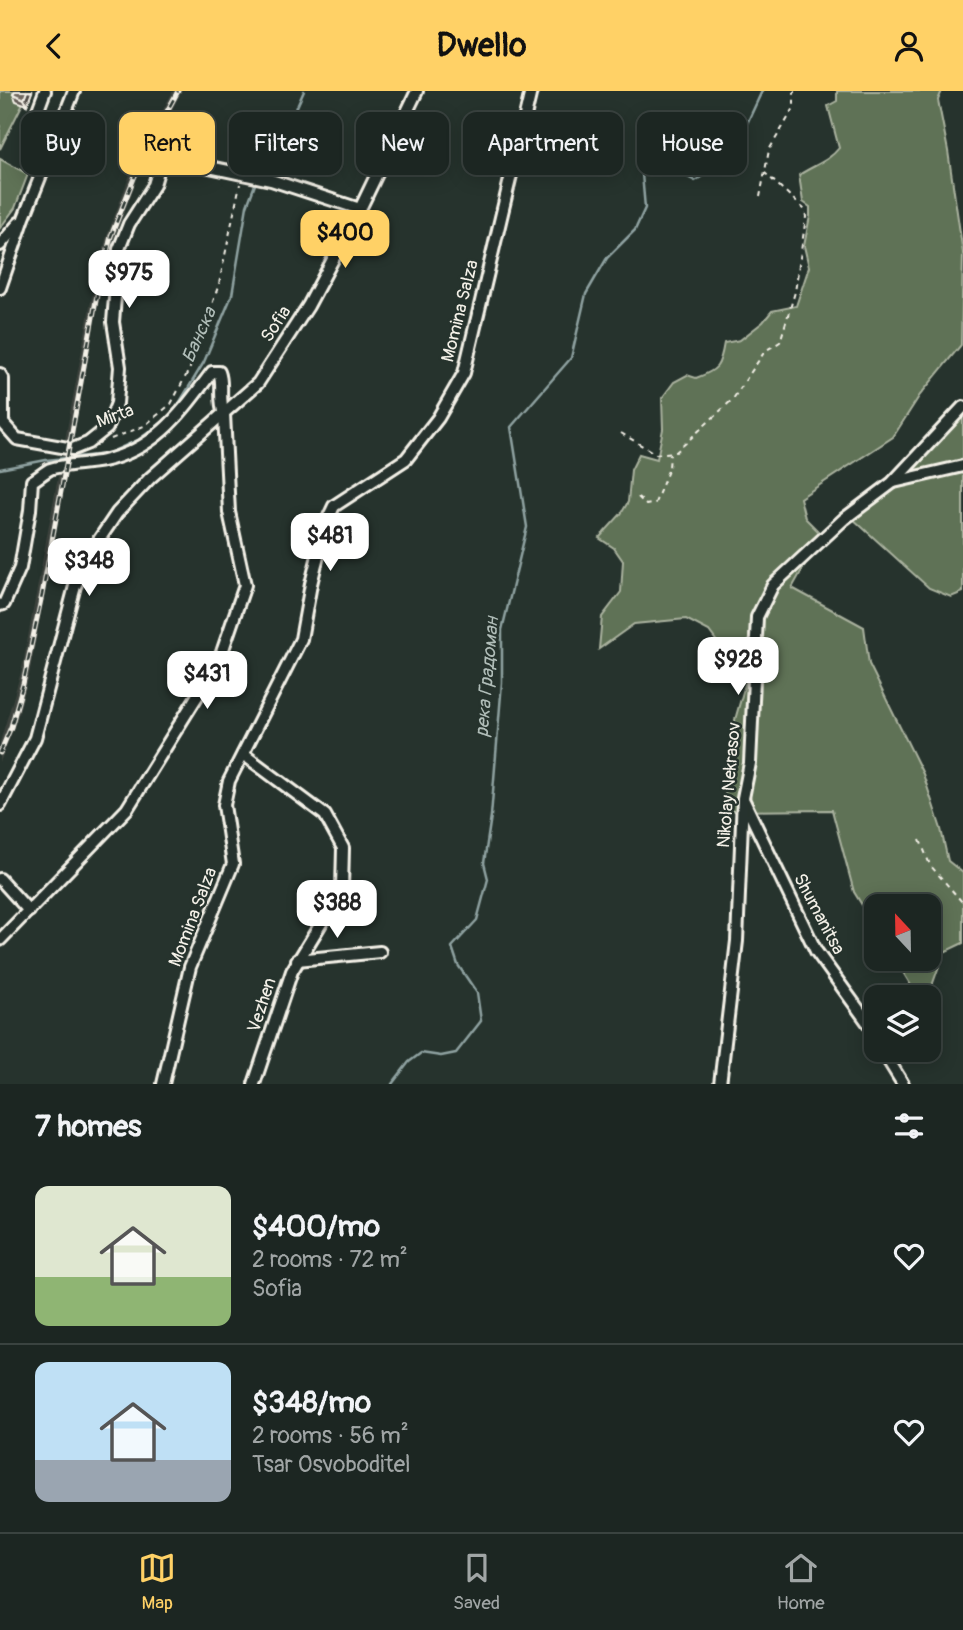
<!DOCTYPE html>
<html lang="en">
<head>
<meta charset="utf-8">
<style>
  :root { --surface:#1c2622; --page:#29322f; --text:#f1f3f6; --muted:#a0a5a5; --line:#3a4340; --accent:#ffd166 }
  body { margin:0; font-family:Pangolin,sans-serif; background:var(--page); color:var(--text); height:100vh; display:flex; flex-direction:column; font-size:26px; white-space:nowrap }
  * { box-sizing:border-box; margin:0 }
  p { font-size:23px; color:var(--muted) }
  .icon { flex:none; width:38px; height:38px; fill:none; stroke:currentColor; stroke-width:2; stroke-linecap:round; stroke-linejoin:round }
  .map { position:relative; height:993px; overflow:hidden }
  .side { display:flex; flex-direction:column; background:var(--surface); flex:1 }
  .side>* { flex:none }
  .hud { position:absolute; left:21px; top:21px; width:922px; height:63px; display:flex; gap:14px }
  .needle { width:46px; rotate:338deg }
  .tools { position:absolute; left:864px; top:803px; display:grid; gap:14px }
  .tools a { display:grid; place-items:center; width:77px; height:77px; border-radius:14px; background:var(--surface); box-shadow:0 4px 18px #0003,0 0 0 2px var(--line); font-size:35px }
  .price { position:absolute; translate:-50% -60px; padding:0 16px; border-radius:14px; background:#fff; color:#222; font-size:23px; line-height:46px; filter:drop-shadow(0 2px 4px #0008) }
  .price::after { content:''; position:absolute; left:50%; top:42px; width:21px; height:16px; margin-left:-10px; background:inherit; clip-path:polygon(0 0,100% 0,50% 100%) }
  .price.selected { background:var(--accent); color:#111 }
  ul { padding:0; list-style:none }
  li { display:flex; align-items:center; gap:21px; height:175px; padding:0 35px }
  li+li { border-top:2px solid var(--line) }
  li span { display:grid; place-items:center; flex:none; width:196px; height:140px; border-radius:14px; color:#555 }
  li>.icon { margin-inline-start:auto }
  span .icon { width:84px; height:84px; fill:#fffc; stroke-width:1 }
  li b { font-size:30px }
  h2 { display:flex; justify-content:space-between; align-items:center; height:84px; padding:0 35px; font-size:30px }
  .chip { padding:0 24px; border-radius:14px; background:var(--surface); box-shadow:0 4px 18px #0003,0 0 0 2px var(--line); font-size:24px; line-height:63px }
  .chip.selected { background:var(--accent); color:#111 }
  header { display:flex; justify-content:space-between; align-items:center; height:91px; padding:0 35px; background:var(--accent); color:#111; font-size:32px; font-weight:700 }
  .tab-bar { display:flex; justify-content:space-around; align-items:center; height:98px; border-top:2px solid var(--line); background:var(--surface); font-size:19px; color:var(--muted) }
  .tab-bar a { display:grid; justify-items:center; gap:4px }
  .tab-bar .selected { color:var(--accent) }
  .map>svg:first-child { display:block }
  .built { fill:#3c433d }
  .green { fill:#5f7256; stroke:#aab29f; stroke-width:2 }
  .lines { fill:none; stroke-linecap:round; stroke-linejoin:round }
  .stream { stroke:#8fa2a1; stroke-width:2.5 }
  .minor-casing { stroke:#f4f1e8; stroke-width:16 }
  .path { stroke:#f4f1e8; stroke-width:2; stroke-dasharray:5 5; stroke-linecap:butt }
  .minor { stroke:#26332d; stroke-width:10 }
  .rail-casing { stroke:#f4f1e8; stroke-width:5 }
  .rail { stroke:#26332d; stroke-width:2.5; stroke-dasharray:8; stroke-linecap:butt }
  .wall { fill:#605953; stroke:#f4f1e8; stroke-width:2 }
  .shaded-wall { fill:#4e4944; stroke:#f4f1e8; stroke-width:2 }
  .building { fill:#706861; stroke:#f4f1e8; stroke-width:2 }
  .labels { text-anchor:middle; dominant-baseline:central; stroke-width:5; stroke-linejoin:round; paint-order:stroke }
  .street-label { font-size:18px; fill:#f4f1e8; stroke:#26332d }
  .water-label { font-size:19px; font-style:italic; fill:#b0bdb8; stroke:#26332d }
</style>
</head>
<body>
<header><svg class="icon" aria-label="back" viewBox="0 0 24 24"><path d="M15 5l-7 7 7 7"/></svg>Dwello<svg class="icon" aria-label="person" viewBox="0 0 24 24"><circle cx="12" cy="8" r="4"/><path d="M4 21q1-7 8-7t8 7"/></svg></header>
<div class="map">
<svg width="963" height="993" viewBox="0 0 963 993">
  <rect width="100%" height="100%" fill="#26332d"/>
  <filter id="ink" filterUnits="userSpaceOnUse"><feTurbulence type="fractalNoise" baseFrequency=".0143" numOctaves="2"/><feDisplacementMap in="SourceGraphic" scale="14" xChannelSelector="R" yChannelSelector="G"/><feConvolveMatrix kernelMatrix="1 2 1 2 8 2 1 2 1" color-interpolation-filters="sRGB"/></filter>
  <g filter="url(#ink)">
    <polygon class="built" points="173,0 182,0 143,72 113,150 99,209 29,585 16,631 0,671 0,651 22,578 92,205 106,148 132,78"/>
    <g class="green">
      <polygon points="0,0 29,0 0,58"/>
      <path d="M837 0H942L938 9 948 60 963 162 961 254 920 304 893 346 800 407 805 427 828 450 806 472 792 497 864 536 869 573 923 683 941 738 948 770 963 782V852L944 861 928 906H918L895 868H929V816H877V838L854 801 832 719 723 720 735 629 746 590 709 540 686 528 634 533 599 558 602 526 621 501 623 470 614 457 599 447 621 423 628 411 631 379 639 363 657 368 663 338 662 307 674 291 687 284 696 287C718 279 720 276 724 252L740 249 763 231 772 220 796 215 809 176 804 155 810 125V116L803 111 799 84C814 74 828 71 839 57L828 15 837 10Z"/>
      <polygon points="0,68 28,83 15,117 0,137"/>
      <polygon points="963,321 963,501 951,506 929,497 852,427"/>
    </g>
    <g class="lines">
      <g class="stream">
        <polyline points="260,83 278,58 304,0"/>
        <polyline points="0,378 46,369 107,363 138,349 172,324 204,271 232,204 247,115 257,88"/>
        <polyline points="392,993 409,971 421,962 441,965 456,962 481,930 477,902 458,874 452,856 477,829 488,788 484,772 491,725 502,591 502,539 527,436 511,336 571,267 586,203 607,167 635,139 645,117 642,83 647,71 670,77 695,90 732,65 762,0"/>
      </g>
      <g class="minor-casing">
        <g id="minor">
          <polyline points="42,78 33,32 45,0"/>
          <polyline points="0,154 19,132"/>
          <polyline points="0,197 24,127 74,0"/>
          <polyline points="0,283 3,288 3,332 17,348 73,358 88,352 107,337 117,312 120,276 113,231 119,158 129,133 154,94 162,66 271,89 360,118"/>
          <polyline points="894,391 963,375"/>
          <path d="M0 514 4 513 20 477 30 419 32 390C38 387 44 381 50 378 59 374 90 373 103 370 157 358 181 322 212 281H219C224 293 218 307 224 323L229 421 245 494 219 570 127 718 0 849"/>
          <polyline points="243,663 325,724 343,757 342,798 292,880 254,993"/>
          <polyline points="744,710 816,860 871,936 877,948"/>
          <polyline points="0,714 35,647 75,495 92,459 117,422 150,387 258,292 308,215 360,118 417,0"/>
          <polyline points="0,788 29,820"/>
          <polyline points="297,869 380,861"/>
          <polyline points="882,959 903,993"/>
          <polyline points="163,993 190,876 233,773 224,714 229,690 301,548 311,493 326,432 334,415 406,368 438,327 464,282 531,0"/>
          <polyline points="720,993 737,850 743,707 750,672 757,526 773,494 844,428 892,392 963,316"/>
        </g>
      </g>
      <g class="path">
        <polyline points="760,106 769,59 794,17 794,0"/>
        <polyline points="621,342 656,363 676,361 733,308 765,260 780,251 795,201 806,126 805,119 765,82"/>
        <polyline points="111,348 144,335 171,313 190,277 219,193 240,93"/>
        <polyline points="638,406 646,414 655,412 669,377 670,363"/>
        <polyline points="920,749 930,774 963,812"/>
      </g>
      <use href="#minor" class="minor"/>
      <g class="rail-casing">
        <polyline id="rail" points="0,662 11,636 23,593 42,504 97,204 111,145 142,67 178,0"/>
      </g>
      <use href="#rail" class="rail"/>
    </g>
    <polygon class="wall" points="15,0 32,0 27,14 16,10 13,3"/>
    <polygon class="shaded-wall" points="27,0 32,1 27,14 24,8"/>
    <polygon class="building" points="15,0 27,0 24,8 13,3"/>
  </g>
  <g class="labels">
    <g class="street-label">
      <text transform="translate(460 220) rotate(-76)">Momina Salza</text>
      <text transform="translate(276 233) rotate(-57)">Sofia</text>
      <text transform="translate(115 325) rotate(-20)">Mirta</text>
      <text transform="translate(729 694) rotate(-85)">Nikolay Nekrasov</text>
      <text transform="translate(819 823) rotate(62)">Shumanitsa</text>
      <text transform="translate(193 826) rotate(-69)">Momina Salza</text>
      <text transform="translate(262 914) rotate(-72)">Vezhen</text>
    </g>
    <g class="water-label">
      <text transform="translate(199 244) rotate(-66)">Банска</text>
      <text transform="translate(487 586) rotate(-85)">река Градоман</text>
    </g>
  </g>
</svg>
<div class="tools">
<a><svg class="needle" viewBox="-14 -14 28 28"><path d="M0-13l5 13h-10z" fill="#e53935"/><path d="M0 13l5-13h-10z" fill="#a0a5a5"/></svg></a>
<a><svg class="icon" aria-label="layers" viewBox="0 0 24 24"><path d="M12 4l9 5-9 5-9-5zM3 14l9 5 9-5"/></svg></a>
</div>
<b class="price selected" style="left:345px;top:179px">$400</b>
<b class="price" style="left:129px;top:219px">$975</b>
<b class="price" style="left:330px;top:482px">$481</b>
<b class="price" style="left:89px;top:507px">$348</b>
<b class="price" style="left:738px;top:606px">$928</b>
<b class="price" style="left:207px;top:620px">$431</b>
<b class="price" style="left:337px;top:849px">$388</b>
<div class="hud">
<a class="chip">Buy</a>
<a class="chip selected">Rent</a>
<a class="chip">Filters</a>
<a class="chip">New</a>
<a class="chip">Apartment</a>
<a class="chip">House</a>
</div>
</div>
<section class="side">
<h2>7 homes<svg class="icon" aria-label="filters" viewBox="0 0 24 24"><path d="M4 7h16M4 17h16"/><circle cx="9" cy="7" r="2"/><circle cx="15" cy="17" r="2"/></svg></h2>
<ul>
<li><span style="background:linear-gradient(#dfe7d0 65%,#8fb573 0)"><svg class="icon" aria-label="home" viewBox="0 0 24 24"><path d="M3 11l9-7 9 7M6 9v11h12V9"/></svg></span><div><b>$400/mo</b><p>2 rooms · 72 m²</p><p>Sofia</p></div><svg class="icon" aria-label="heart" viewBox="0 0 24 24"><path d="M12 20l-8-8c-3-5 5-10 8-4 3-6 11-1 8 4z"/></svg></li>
<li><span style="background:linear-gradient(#bfe0f5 70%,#9aa5b1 0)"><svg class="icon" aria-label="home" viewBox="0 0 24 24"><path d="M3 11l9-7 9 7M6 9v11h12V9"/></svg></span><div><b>$348/mo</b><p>2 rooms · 56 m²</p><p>Tsar Osvoboditel</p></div><svg class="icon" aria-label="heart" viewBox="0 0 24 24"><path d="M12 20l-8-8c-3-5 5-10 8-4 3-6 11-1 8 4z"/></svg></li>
</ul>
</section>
<nav class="tab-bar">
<a class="selected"><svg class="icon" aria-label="map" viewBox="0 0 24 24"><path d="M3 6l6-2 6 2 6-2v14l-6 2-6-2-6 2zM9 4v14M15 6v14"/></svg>Map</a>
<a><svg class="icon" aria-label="saved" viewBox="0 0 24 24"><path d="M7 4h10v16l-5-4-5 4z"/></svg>Saved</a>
<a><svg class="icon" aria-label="home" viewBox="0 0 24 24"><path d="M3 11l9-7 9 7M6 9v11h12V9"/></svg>Home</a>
</nav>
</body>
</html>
